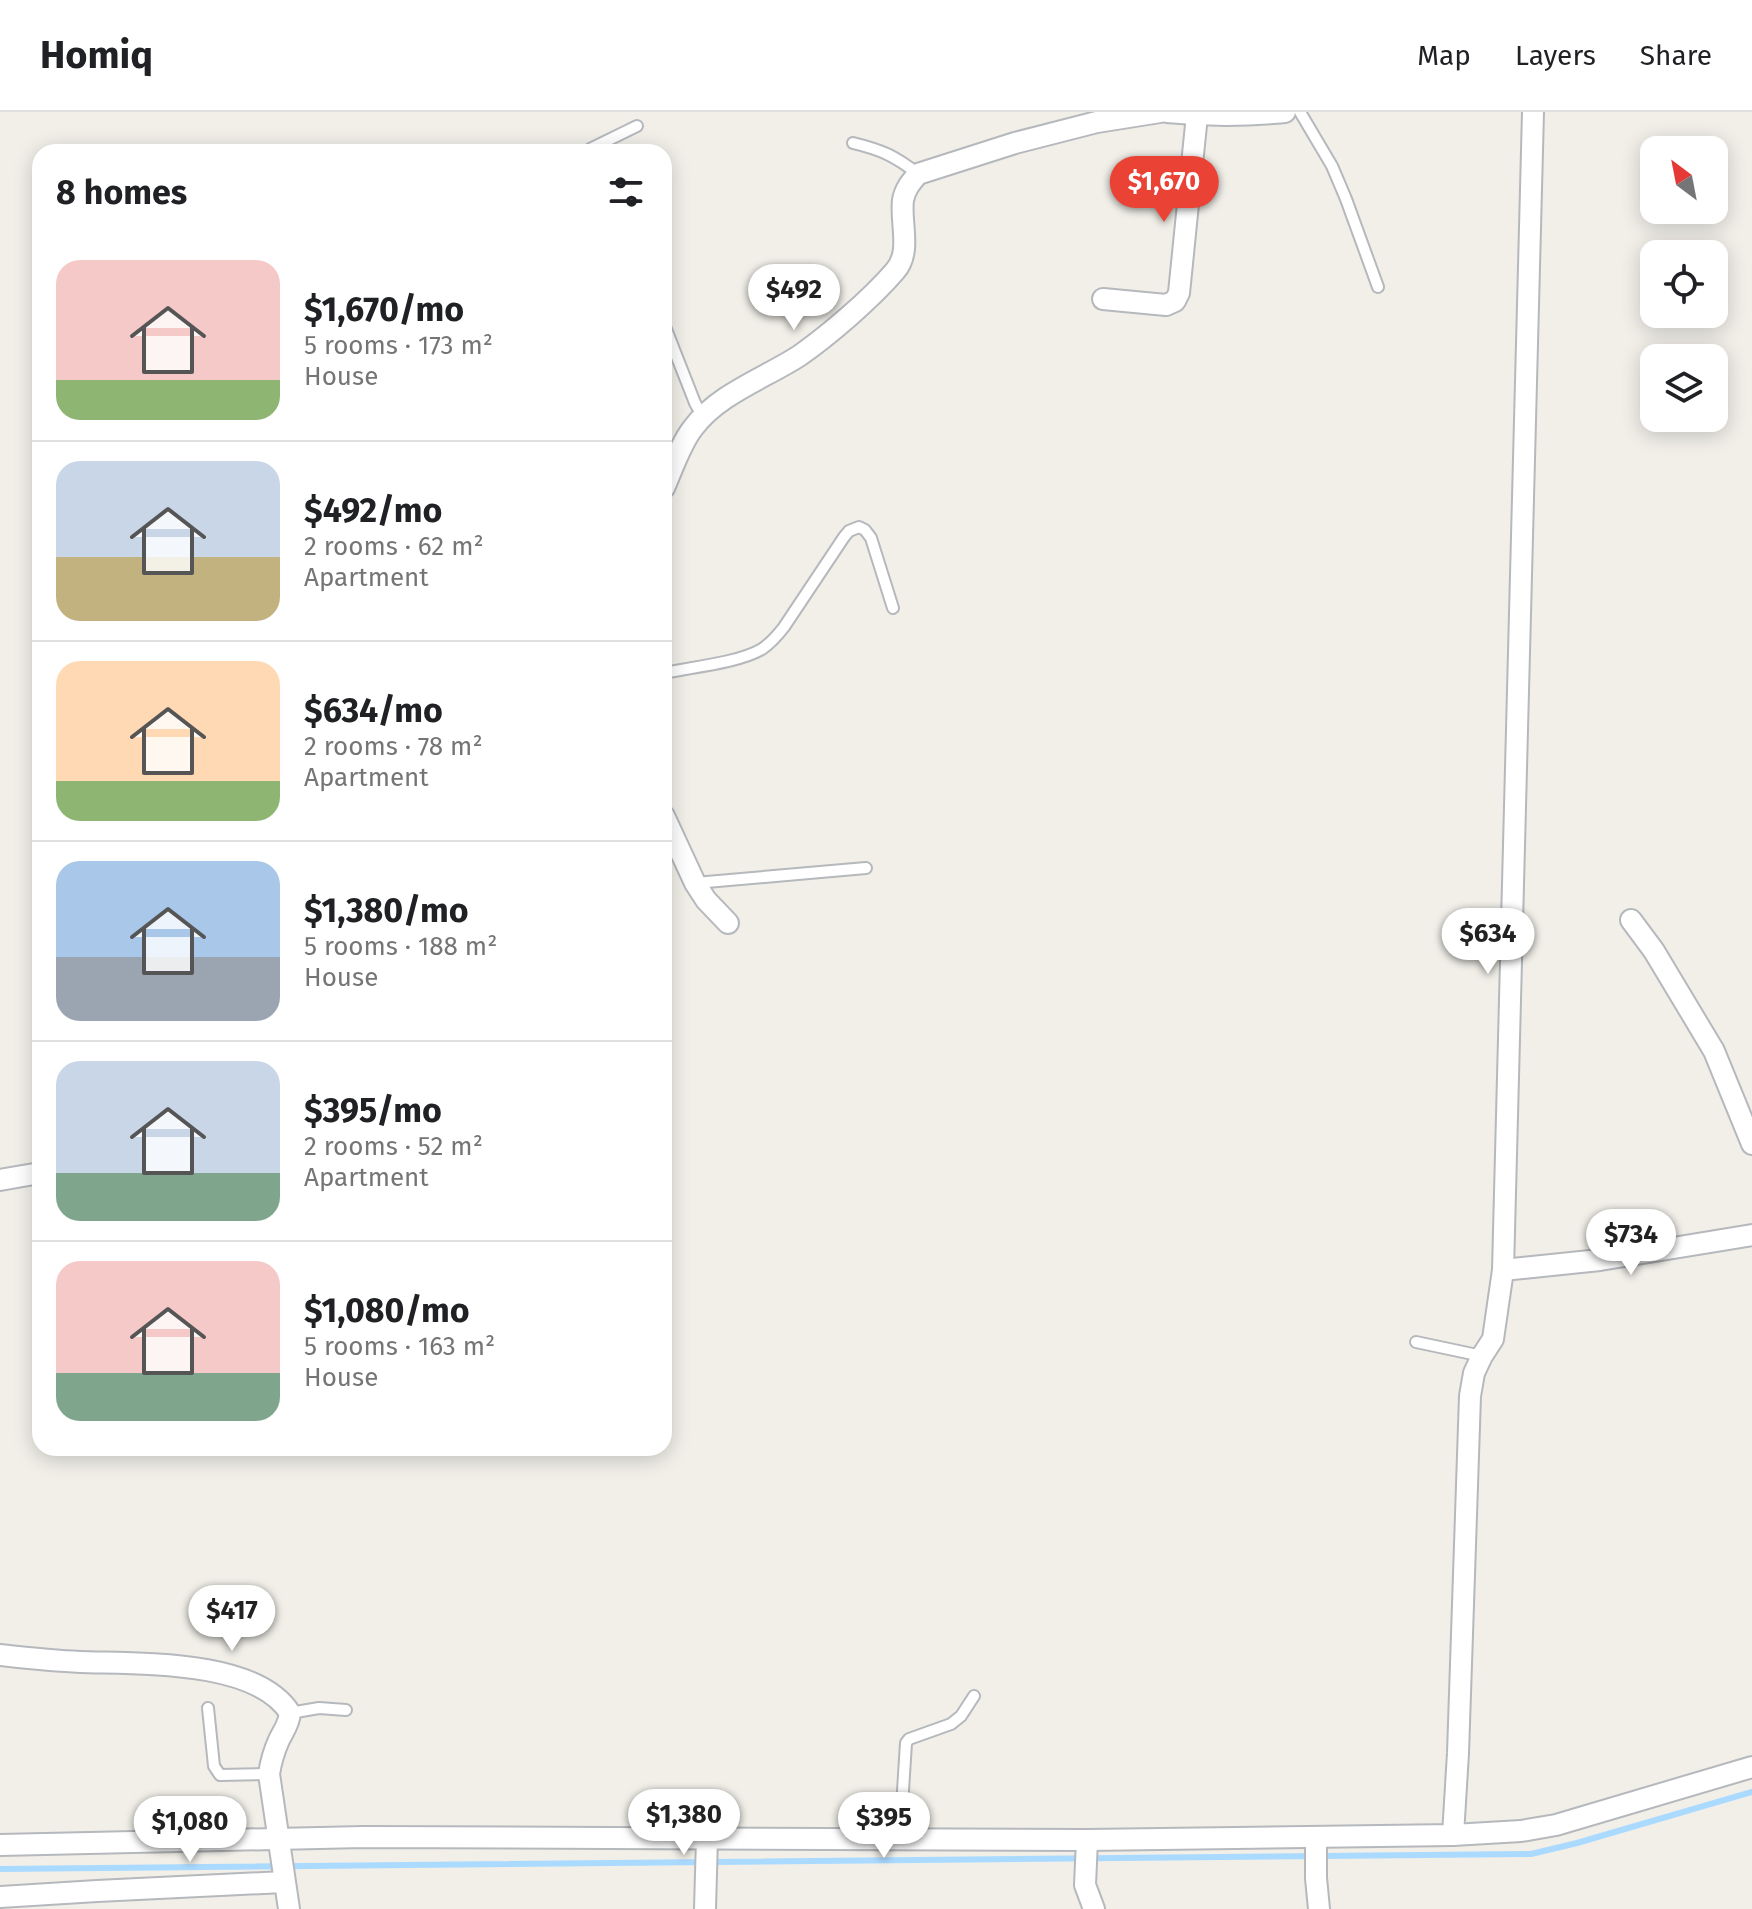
<!DOCTYPE html>
<html lang="en">
<head>
<meta charset="utf-8">
<style>
  :root { --surface:#fff; --page:#f6f6f6; --text:#202124; --muted:#757577; --line:#e0e0e0; --accent:#ea4335 }
  body { margin:0; font-family:"Fira Sans",sans-serif; background:var(--page); color:var(--text); height:100vh; display:flex; flex-direction:column; font-size:30px; white-space:nowrap }
  * { box-sizing:border-box; margin:0 }
  p { font-size:26px; color:var(--muted) }
  .icon { flex:none; width:44px; height:44px; fill:none; stroke:currentColor; stroke-width:2; stroke-linecap:round; stroke-linejoin:round }
  .map { position:relative; flex:1; overflow:hidden }
  .sheet { position:absolute; left:32px; top:32px; width:640px; height:1312px; display:flex; flex-direction:column; background:var(--surface); border-radius:24px; box-shadow:0 4px 20px #0003 }
  .sheet>* { flex:none }
  .needle { width:52px; rotate:328deg }
  .fabs { position:absolute; left:1640px; top:24px; display:grid; gap:16px }
  .fabs a { display:grid; place-items:center; width:88px; height:88px; border-radius:16px; background:var(--surface); box-shadow:0 4px 20px #0003; font-size:40px }
  .price { position:absolute; translate:-50% -68px; padding:0 18px; border-radius:28px; background:#fff; color:#222; font-size:26px; line-height:52px; filter:drop-shadow(0 2px 4px #0008) }
  .price::after { content:''; position:absolute; left:50%; top:48px; width:24px; height:18px; margin-left:-12px; background:inherit; clip-path:polygon(0 0,100% 0,50% 100%) }
  .price.on { background:var(--accent); color:#fff }
  ul { padding:0; list-style:none }
  li { display:flex; align-items:center; gap:24px; height:200px; padding:0 24px }
  li+li { border-top:2px solid var(--line) }
  li span { display:grid; place-items:center; flex:none; width:224px; height:160px; border-radius:24px; color:#555 }
  li>.icon { margin-inline-start:auto }
  span .icon { width:96px; height:96px; fill:#fffc; stroke-width:1 }
  li b { font-size:34px }
  h2 { display:flex; justify-content:space-between; align-items:center; height:96px; padding:0 24px; font-size:34px }
  header { display:flex; align-items:center; gap:48px; box-sizing:border-box; height:112px; padding:0 40px; background:var(--surface); border-bottom:2px solid var(--line) }
  header strong { font-size:38px }
  nav { display:flex; gap:44px; margin-inline-start:auto; font-size:28px }
  .map>svg:first-child { display:block }
  .lines { fill:none; stroke-linecap:round; stroke-linejoin:round }
  .stream { stroke:#aadaff; stroke-width:6 }
  .service-casing { stroke:#b5b8bc; stroke-width:14 }
  .minor-casing { stroke:#b5b8bc; stroke-width:24 }
  .service { stroke:#fff; stroke-width:10 }
  .minor { stroke:#fff; stroke-width:20 }
</style>
</head>
<body>
<header>
<strong>Homiq</strong>
<nav><a>Map</a><a>Layers</a><a>Share</a></nav>
</header>
<div class="map">
<svg width="1752" height="1797" viewBox="0 0 1752 1797">
  <rect width="100%" height="100%" fill="#f1efe8"/>
  <g class="lines">
    <polyline class="stream" points="0,1757 1531,1742 1577,1731 1752,1680"/>
    <g class="service-casing">
      <g id="service">
        <polyline points="1300,0 1332,54 1346,87 1378,175"/>
        <path d="M853 31C882 38 895 44 918 62"/>
        <polyline points="588,40 590,37 637,14"/>
        <polyline points="664,212 695,291 703,305"/>
        <path d="M664 561C692 555 738 551 762 537 771 531 777 524 784 515L844 425 849 419 859 415 865 418 871 426 893 496"/>
        <polyline points="695,771 866,756"/>
        <polyline points="1416,1230 1482,1244"/>
        <polyline points="208,1596 214,1654 220,1663 269,1662"/>
        <polyline points="290,1601 319,1596 346,1598"/>
        <polyline points="900,1726 906,1631 909,1627 951,1612 961,1604 974,1584"/>
      </g>
    </g>
    <g class="minor-casing">
      <g id="minor">
        <path d="M1167 0C1208 4 1244 4 1285 0"/>
        <polyline points="1103,187 1166,193 1175,189 1179,181 1197,3"/>
        <path d="M664 376C672 358 681 331 693 316 718 282 765 266 799 244 829 223 871 187 895 159 912 140 900 111 903 88 905 77 911 70 918 62L1015 31 1097 10 1160 0"/>
        <polyline points="664,704 695,771 706,788 728,811"/>
        <polyline points="1631,808 1654,839 1714,939 1752,1032"/>
        <polyline points="0,1068 40,1061"/>
        <polyline points="1503,1158 1600,1148 1752,1123"/>
        <path d="M0 1543C27 1546 54 1549 80 1550 138 1552 256 1547 290 1601 289 1612 284 1618 279 1628 274 1639 271 1649 269 1662L289 1797"/>
        <polyline points="1453,1723 1458,1641 1470,1284 1474,1261 1482,1244 1493,1227 1503,1158 1533,0"/>
        <polyline points="1316,1726 1316,1766 1319,1797"/>
        <polyline points="1087,1728 1085,1773 1094,1797"/>
        <polyline points="0,1733 363,1725 1087,1728 1453,1723 1521,1719 1556,1713 1752,1655"/>
        <polyline points="0,1785 97,1779 284,1770"/>
        <polyline points="705,1797 707,1726"/>
      </g>
    </g>
    <use href="#service" class="service"/>
    <use href="#minor" class="minor"/>
  </g>
</svg>
<div class="fabs">
<a><svg class="needle" viewBox="-14 -14 28 28"><path d="M0-13l5 13h-10z" fill="#e53935"/><path d="M0 13l5-13h-10z" fill="#757577"/></svg></a>
<a><svg class="icon" aria-label="locate" viewBox="0 0 24 24"><circle cx="12" cy="12" r="6"/><path d="M12 2v4M12 18v4M2 12h4M18 12h4"/></svg></a>
<a><svg class="icon" aria-label="layers" viewBox="0 0 24 24"><path d="M12 4l9 5-9 5-9-5zM3 14l9 5 9-5"/></svg></a>
</div>
<b class="price on" style="left:1164px;top:112px">$1,670</b>
<b class="price" style="left:794px;top:220px">$492</b>
<b class="price" style="left:1488px;top:864px">$634</b>
<b class="price" style="left:1631px;top:1165px">$734</b>
<b class="price" style="left:232px;top:1541px">$417</b>
<b class="price" style="left:684px;top:1745px">$1,380</b>
<b class="price" style="left:884px;top:1748px">$395</b>
<b class="price" style="left:190px;top:1752px">$1,080</b>
<section class="sheet">
<h2>8 homes<svg class="icon" aria-label="filters" viewBox="0 0 24 24"><path d="M4 7h16M4 17h16"/><circle cx="9" cy="7" r="2"/><circle cx="15" cy="17" r="2"/></svg></h2>
<ul>
<li><span style="background:linear-gradient(#f6c9c9 75%,#8fb573 0)"><svg class="icon" aria-label="home" viewBox="0 0 24 24"><path d="M3 11l9-7 9 7M6 9v11h12V9"/></svg></span><div><b>$1,670/mo</b><p>5 rooms · 173 m²</p><p>House</p></div></li>
<li><span style="background:linear-gradient(#c9d6e8 60%,#c2b280 0)"><svg class="icon" aria-label="home" viewBox="0 0 24 24"><path d="M3 11l9-7 9 7M6 9v11h12V9"/></svg></span><div><b>$492/mo</b><p>2 rooms · 62 m²</p><p>Apartment</p></div></li>
<li><span style="background:linear-gradient(#ffd9b3 75%,#8fb573 0)"><svg class="icon" aria-label="home" viewBox="0 0 24 24"><path d="M3 11l9-7 9 7M6 9v11h12V9"/></svg></span><div><b>$634/mo</b><p>2 rooms · 78 m²</p><p>Apartment</p></div></li>
<li><span style="background:linear-gradient(#a9c7e8 60%,#9aa5b1 0)"><svg class="icon" aria-label="home" viewBox="0 0 24 24"><path d="M3 11l9-7 9 7M6 9v11h12V9"/></svg></span><div><b>$1,380/mo</b><p>5 rooms · 188 m²</p><p>House</p></div></li>
<li><span style="background:linear-gradient(#c9d6e8 70%,#7fa58c 0)"><svg class="icon" aria-label="home" viewBox="0 0 24 24"><path d="M3 11l9-7 9 7M6 9v11h12V9"/></svg></span><div><b>$395/mo</b><p>2 rooms · 52 m²</p><p>Apartment</p></div></li>
<li><span style="background:linear-gradient(#f6c9c9 70%,#7fa58c 0)"><svg class="icon" aria-label="home" viewBox="0 0 24 24"><path d="M3 11l9-7 9 7M6 9v11h12V9"/></svg></span><div><b>$1,080/mo</b><p>5 rooms · 163 m²</p><p>House</p></div></li>
</ul>
</section>
</div>
</body>
</html>
